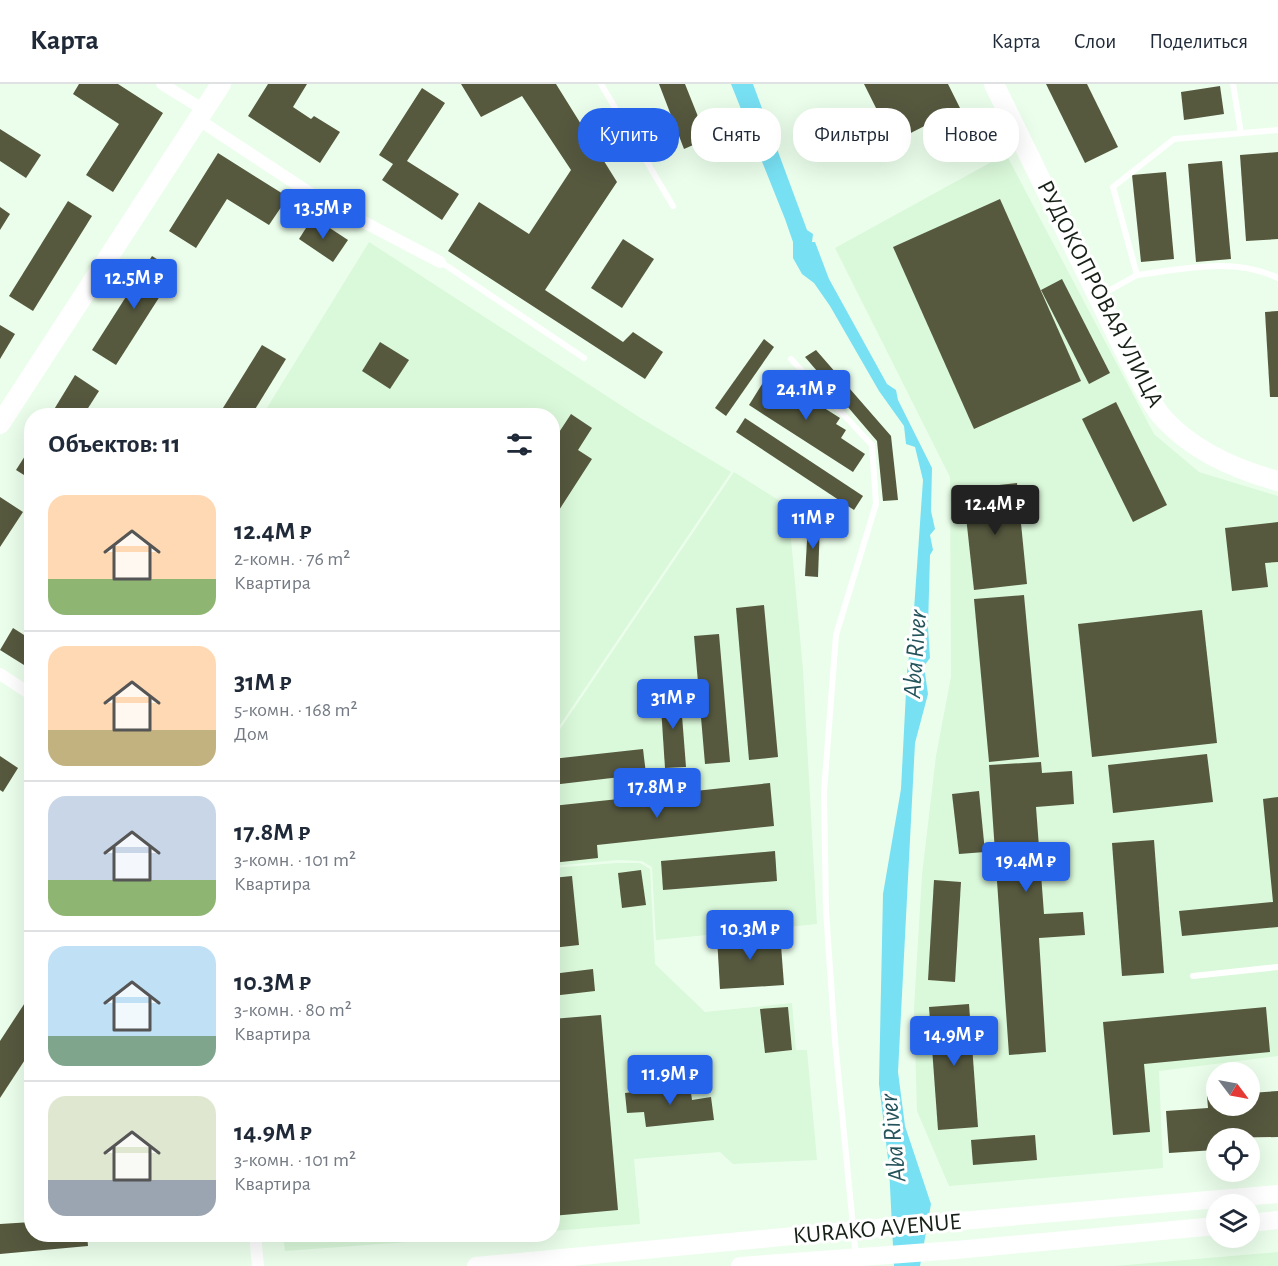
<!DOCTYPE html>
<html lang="ru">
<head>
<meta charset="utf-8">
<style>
  :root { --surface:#fff; --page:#f2f2f3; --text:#1f2937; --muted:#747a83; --line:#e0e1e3; --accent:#2563eb }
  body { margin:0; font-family:"Alegreya Sans",sans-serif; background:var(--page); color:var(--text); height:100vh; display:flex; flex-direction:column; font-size:22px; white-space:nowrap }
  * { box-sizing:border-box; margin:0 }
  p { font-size:20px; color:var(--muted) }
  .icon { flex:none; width:33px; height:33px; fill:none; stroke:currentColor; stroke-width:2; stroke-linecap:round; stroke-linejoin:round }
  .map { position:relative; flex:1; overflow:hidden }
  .panel { position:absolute; left:24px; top:324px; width:536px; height:834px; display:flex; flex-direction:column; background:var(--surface); border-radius:24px; box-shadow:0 6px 24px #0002 }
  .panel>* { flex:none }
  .banner { position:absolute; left:578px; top:24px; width:570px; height:54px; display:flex; gap:12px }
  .needle { width:39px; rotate:122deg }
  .buttons { position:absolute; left:1206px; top:978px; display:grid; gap:12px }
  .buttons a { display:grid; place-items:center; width:54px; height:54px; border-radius:50%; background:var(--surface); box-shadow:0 6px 24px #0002; font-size:30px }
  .price { position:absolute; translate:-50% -51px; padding:0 14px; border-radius:6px; background:var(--accent); color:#fff; font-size:20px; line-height:39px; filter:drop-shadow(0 2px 3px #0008) }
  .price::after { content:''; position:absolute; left:50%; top:36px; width:18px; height:14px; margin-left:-9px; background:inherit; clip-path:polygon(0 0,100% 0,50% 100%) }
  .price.on { background:#222; color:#fff }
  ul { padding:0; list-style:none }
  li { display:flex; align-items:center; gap:18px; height:150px; padding:0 24px }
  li+li { border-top:2px solid var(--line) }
  li span { display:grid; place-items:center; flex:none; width:168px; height:120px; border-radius:18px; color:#555 }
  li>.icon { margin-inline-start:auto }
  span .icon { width:72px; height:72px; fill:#fffc; stroke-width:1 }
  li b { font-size:26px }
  h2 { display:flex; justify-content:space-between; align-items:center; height:72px; padding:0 24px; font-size:26px }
  .chip { padding:0 21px; border-radius:24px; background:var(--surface); box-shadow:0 6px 24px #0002; font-size:21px; line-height:54px }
  .chip.on { background:var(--accent); color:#fff }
  header { display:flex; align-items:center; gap:36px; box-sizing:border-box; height:84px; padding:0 30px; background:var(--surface); border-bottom:2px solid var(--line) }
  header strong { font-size:28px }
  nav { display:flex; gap:33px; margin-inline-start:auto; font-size:21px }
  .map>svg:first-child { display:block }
  .built { fill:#daf8da }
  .water { fill:#78e0f3 }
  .building { fill:#56593e }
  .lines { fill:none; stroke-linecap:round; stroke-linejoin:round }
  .service { stroke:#fff; stroke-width:6 }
  .minor { stroke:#fff; stroke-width:12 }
  .secondary { stroke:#fff; stroke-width:18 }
  .primary { stroke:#fff; stroke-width:20 }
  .labels { text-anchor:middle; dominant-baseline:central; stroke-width:6; stroke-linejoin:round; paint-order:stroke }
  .street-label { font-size:24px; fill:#182118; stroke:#fff }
  .water-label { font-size:26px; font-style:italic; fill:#24535b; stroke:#fff }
</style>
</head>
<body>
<header>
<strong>Карта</strong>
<nav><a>Карта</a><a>Слои</a><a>Поделиться</a></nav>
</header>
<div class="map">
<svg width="1278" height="1182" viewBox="0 0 1278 1182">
  <rect width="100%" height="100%" fill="#ebfeeb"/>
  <g class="built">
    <polygon points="1006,70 1154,350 1199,388 1278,412 1278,972 1159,987 1163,1084 949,1102 917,1027 914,924 922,791 936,672 951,593 950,393 835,164"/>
    <polygon points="369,158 639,333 731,388 552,653 552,332 262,332"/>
    <polygon points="734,388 788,422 803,586 817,840 656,856 652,783 642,777 618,776 552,782 552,657"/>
    <polygon points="617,779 640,779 650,785 655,880 705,928 792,919 796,966 807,966 817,1076 733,1080 720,1068 634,1075 640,1140 552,1147 552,784"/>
    <polygon points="283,1151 283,1150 503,1151 285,1167"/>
    <polygon points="1278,1168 1278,1182 1115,1182"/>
  </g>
  <polygon class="water" points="731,0 753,0 807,146 813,150 812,158 815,158 829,195 887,300 896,306 898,316 932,384 931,427 935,445 930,451 933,466 930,471 928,543 930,574 924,582 928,610 915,659 898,988 905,1042 931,1120 920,1182 894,1182 889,1083 879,1000 883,810 901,705 907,588 913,540 923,396 915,363 906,360 904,342 879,307 830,222 814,199 802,190 793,174 793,158 785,135"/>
  <g class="building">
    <polygon points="79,0 118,0 163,29 113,108 86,91 119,40 73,10"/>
    <polygon points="268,0 307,0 293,23 311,35 314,32 340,48 320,79 248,32"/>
    <polygon points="461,0 556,0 617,98 545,206 623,258 633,248 663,268 645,295 448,167 479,118 529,150 571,86 522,12 481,33"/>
    <polygon points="659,0 685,0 707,55 684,65"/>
    <polygon points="864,0 948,0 960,24 893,58"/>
    <polygon points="1046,0 1087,0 1118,63 1085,79"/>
    <polygon points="1220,2 1224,30 1184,36 1181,8"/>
    <polygon points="422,4 445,19 407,77 459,110 442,136 382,96 393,80 379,71"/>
    <polygon points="0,45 41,71 26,94 0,77"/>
    <polygon points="1278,68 1278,155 1246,157 1240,71"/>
    <polygon points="218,69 288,113 269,141 227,115 196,164 169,147"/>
    <polygon points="1222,77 1231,175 1196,178 1188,80"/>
    <polygon points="1166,88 1174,175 1141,178 1132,91"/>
    <polygon points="1000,115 1081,297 974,345 893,163"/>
    <polygon points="68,117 92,132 33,227 9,212"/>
    <polygon points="0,123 10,130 0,146"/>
    <polygon points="313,133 348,156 333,178 299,155"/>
    <polygon points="623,155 654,175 622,224 591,204"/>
    <polygon points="152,172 176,187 116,281 92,266"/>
    <polygon points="1062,195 1110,289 1089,300 1041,206"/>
    <polygon points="1278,227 1278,313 1270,313 1265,228"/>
    <polygon points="0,241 15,250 0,275"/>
    <polygon points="764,255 774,263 726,332 715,324"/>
    <polygon points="380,258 409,276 390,305 362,287"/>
    <polygon points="262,261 286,275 251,332 218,332"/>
    <polygon points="816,266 891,352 898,416 883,417 877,357 805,273"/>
    <polygon points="769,289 840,334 836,340 846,346 841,354 865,370 853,388 749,321"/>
    <polygon points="75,291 99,307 83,332 50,332"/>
    <polygon points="1116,318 1167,421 1133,438 1082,335"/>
    <polygon points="571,330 592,344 578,366 592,375 552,437 552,359"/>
    <polygon points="745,334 863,412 854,426 736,348"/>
    <polygon points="32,361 32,396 16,386"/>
    <polygon points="1017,399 1027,500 974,506 963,405"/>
    <polygon points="0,413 23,428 0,463"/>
    <polygon points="1278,438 1278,478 1265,479 1268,503 1232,507 1225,444"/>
    <polygon points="808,439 820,439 818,493 805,492"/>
    <polygon points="1024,511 1039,673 989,678 974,515"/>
    <polygon points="764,521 778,673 749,676 736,524"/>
    <polygon points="1202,526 1217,659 1092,673 1078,540"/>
    <polygon points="13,544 32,556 32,586 0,566"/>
    <polygon points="719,550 730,678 705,680 694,552"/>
    <polygon points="680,606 686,683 665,684 660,608"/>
    <polygon points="643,665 646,690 552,701 552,675"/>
    <polygon points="1207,670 1213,718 1113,729 1108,681"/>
    <polygon points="0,672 18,684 3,708 0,706"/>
    <polygon points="1041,678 1042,689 1072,687 1074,720 1036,723 1044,830 1083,828 1085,851 1039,854 1046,968 1009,971 989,681"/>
    <polygon points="770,699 774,742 597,761 598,774 552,779 552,722"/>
    <polygon points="979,707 985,768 959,770 952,710"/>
    <polygon points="1278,713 1278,843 1182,852 1179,827 1273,818 1263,715"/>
    <polygon points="1154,756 1164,889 1122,892 1112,759"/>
    <polygon points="775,767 777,797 663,806 661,777"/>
    <polygon points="641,786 646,821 622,824 618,789"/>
    <polygon points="572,792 579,861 552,864 552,794"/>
    <polygon points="934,796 961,798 955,898 928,896"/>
    <polygon points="780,848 784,901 720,905 717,853"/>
    <polygon points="593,885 595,907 552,912 552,890"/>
    <polygon points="32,908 32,965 0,1014 0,957"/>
    <polygon points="969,920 978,1043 938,1046 929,923"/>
    <polygon points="788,923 792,966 765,969 760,925"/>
    <polygon points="1266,923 1270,968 1144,980 1150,1048 1113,1051 1103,938"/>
    <polygon points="601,931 618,1126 552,1132 552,935"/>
    <polygon points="690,1001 692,1016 711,1013 714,1036 646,1043 644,1028 627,1029 625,1009"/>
    <polygon points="1278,1007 1278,1053 1216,1054 1216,1057 1214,1058 1215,1066 1169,1069 1166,1027 1208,1024 1207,1012 1216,1011 1216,1022 1250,1022 1250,1009"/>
    <polygon points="1035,1051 1037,1076 973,1081 971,1056"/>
    <polygon points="32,1138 32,1150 87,1150 88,1162 0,1170 0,1140"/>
    <polygon points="117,1150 189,1150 189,1152 117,1158"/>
  </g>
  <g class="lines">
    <g class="service">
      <polyline points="601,0 673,122"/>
      <polyline points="1233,0 1241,49"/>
      <polyline points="441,178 584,274"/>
      <path d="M1137 191C1183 185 1234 173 1278 194"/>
      <polyline points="1101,211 1137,191 1113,103 1174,55 1278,46"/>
      <polyline points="791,275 872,361 876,420 836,551 824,708 826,827 835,957 856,1173"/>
      <polyline points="1193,892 1278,883"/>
    </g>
    <g class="minor">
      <polyline points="162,0 204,26"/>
      <polyline points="199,36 316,113 440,178"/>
      <polyline points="0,590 32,611"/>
      <polyline points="255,1150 258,1182"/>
    </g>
    <g class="secondary">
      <polyline points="1250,1139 1278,1136"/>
      <polyline points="476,1182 878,1144 1278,1110"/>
      <polyline points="740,1182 956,1166 1216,1142"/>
    </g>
    <g class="primary">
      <path d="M994 0 1129 276C1140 296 1150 320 1165 336 1195 368 1237 386 1278 397"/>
      <polyline points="0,340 221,0"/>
    </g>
  </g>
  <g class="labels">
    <g class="street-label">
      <text transform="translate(1100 210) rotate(63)">РУДОКОПРОВАЯ УЛИЦА</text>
      <text transform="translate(877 1145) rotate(-5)">KURAKO AVENUE</text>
    </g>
    <g class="water-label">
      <text transform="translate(915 570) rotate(-86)">Aba River</text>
      <text transform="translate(893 1054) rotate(-96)">Aba River</text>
    </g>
  </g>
</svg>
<div class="buttons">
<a><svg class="needle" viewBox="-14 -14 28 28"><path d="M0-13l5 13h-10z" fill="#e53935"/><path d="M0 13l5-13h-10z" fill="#747a83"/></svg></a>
<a><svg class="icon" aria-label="locate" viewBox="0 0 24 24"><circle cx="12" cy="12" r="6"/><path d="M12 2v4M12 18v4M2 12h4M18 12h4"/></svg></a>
<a><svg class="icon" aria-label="layers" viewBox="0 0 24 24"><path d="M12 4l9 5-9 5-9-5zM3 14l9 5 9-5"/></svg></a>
</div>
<b class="price" style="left:323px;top:156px">13.5M ₽</b>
<b class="price" style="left:134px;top:226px">12.5M ₽</b>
<b class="price" style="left:806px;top:337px">24.1M ₽</b>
<b class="price on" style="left:995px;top:452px">12.4M ₽</b>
<b class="price" style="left:813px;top:466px">11M ₽</b>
<b class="price" style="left:673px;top:646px">31M ₽</b>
<b class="price" style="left:657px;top:735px">17.8M ₽</b>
<b class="price" style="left:1026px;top:809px">19.4M ₽</b>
<b class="price" style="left:750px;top:877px">10.3M ₽</b>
<b class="price" style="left:954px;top:983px">14.9M ₽</b>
<b class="price" style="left:670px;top:1022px">11.9M ₽</b>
<div class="banner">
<a class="chip on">Купить</a>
<a class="chip">Снять</a>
<a class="chip">Фильтры</a>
<a class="chip">Новое</a>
</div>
<section class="panel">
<h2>Объектов: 11<svg class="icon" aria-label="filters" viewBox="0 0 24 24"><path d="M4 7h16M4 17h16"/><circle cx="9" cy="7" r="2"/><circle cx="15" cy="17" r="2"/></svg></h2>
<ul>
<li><span style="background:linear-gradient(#ffd9b3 70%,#8fb573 0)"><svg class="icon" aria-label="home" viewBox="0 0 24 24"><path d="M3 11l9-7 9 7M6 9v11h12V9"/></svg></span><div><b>12.4M ₽</b><p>2-комн. · 76 m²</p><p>Квартира</p></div></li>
<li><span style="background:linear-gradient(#ffd9b3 70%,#c2b280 0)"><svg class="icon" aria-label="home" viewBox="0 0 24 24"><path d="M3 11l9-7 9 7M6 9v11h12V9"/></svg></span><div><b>31M ₽</b><p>5-комн. · 168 m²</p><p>Дом</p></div></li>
<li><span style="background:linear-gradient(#c9d6e8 70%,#8fb573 0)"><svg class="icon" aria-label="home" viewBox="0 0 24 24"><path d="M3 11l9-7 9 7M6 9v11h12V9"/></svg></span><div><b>17.8M ₽</b><p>3-комн. · 101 m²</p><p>Квартира</p></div></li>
<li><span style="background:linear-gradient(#bfe0f5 75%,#7fa58c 0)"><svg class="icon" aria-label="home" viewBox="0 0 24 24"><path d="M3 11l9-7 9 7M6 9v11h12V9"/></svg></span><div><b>10.3M ₽</b><p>3-комн. · 80 m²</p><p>Квартира</p></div></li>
<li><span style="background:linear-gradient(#dfe7d0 70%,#9aa5b1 0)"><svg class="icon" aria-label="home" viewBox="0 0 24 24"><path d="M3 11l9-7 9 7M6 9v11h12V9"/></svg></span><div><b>14.9M ₽</b><p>3-комн. · 101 m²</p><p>Квартира</p></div></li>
</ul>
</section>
</div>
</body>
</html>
